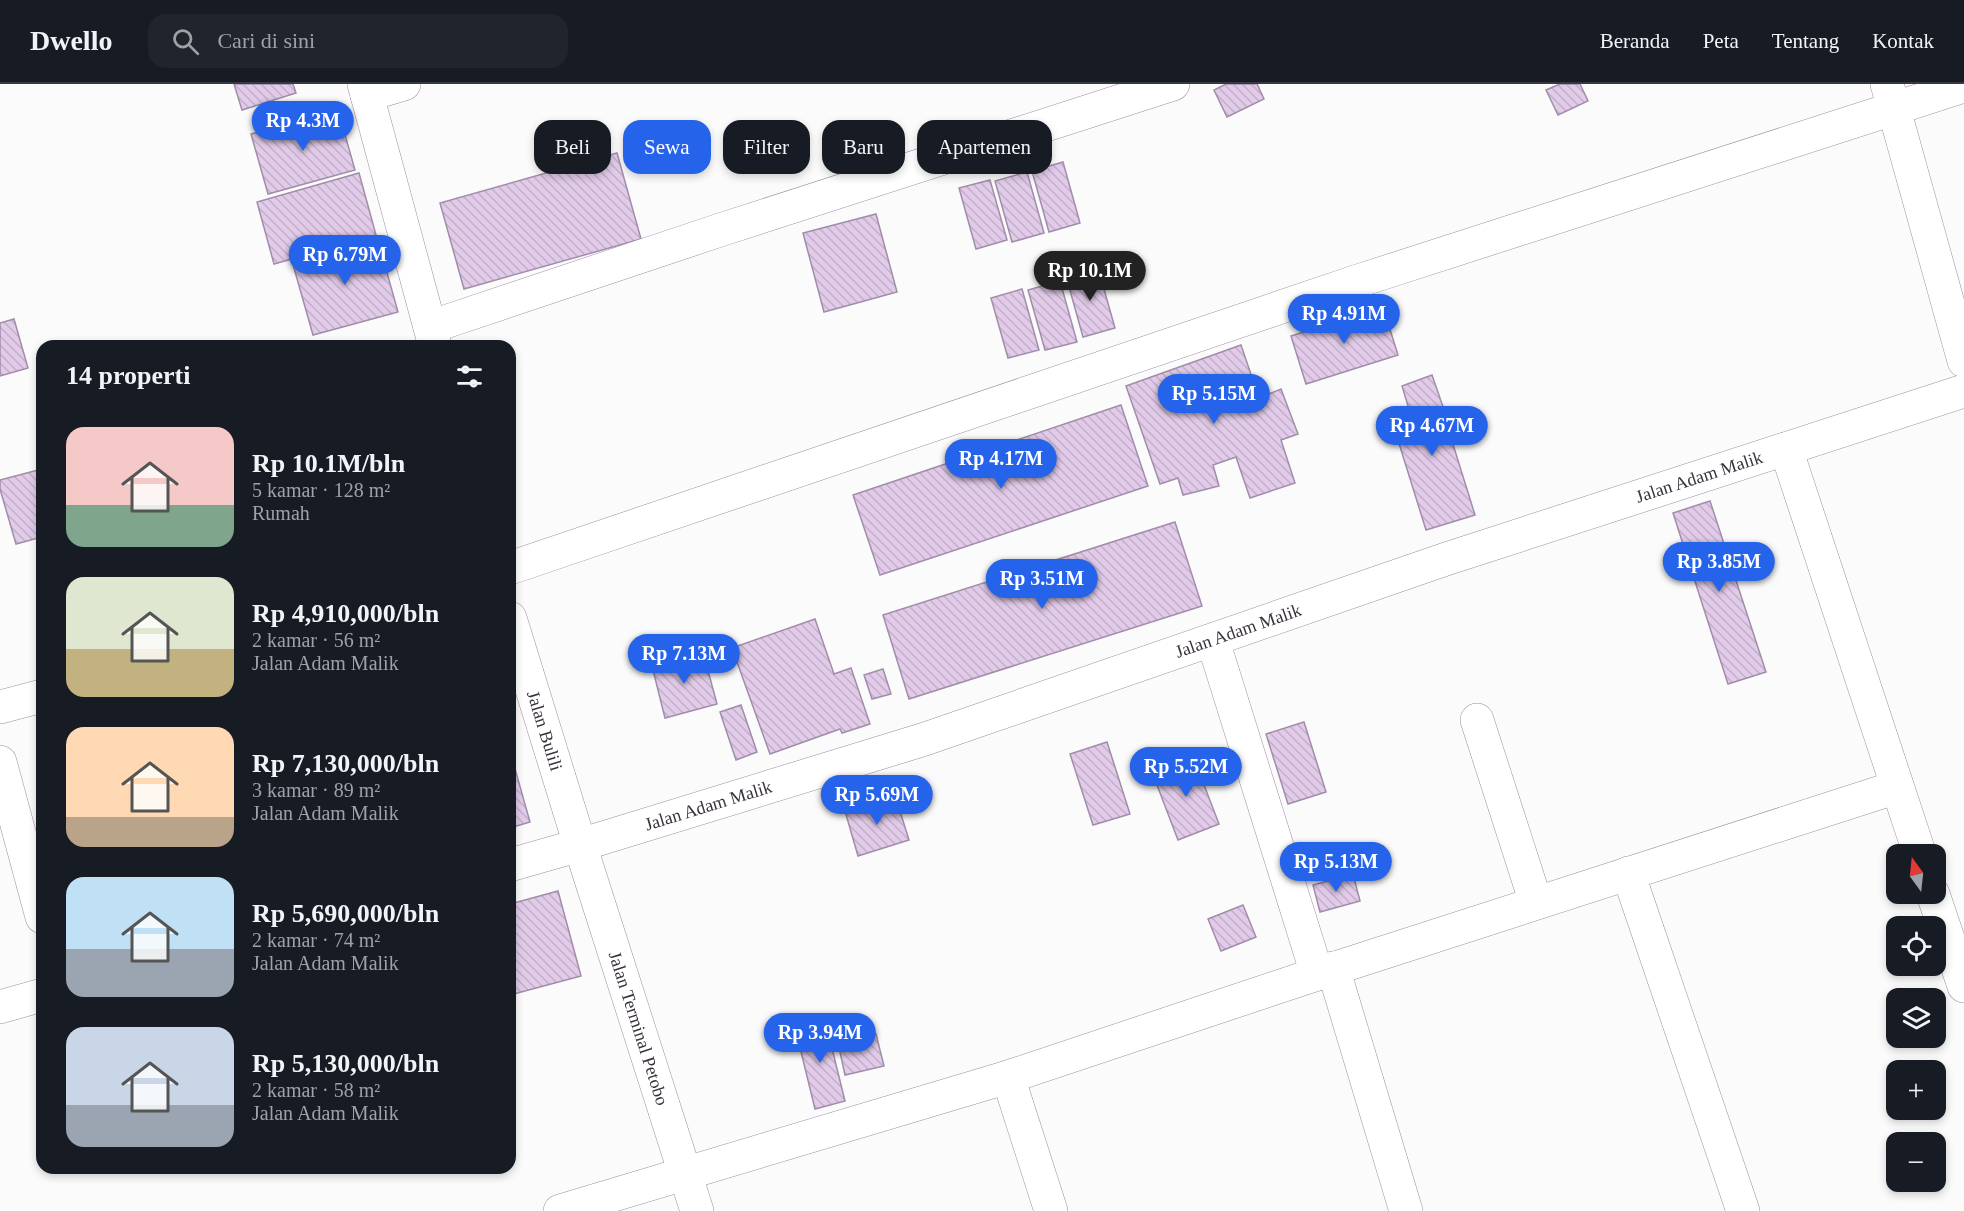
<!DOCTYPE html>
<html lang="id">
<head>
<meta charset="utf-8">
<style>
  :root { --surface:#171b24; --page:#20242c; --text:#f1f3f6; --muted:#9ea1a6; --line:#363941; --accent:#2563eb }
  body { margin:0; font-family:"Times New Roman",serif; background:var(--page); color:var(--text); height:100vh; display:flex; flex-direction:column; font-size:22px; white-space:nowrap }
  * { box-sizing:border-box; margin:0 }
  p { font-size:20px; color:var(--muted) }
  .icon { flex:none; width:33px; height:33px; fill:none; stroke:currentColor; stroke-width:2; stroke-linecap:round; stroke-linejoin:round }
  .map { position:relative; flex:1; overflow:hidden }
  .side { position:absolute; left:36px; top:256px; width:480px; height:834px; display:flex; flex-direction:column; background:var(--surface); border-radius:18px; box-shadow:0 3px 9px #0003 }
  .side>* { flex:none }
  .guide { position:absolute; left:534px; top:36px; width:570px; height:54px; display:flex; gap:12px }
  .needle { width:39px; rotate:345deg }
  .controls { position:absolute; left:1886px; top:760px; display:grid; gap:12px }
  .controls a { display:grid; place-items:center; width:60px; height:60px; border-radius:12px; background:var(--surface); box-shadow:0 3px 9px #0003; font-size:30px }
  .price { position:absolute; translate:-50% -51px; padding:0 14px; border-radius:21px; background:var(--accent); color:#fff; font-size:20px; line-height:39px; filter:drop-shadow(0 2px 3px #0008) }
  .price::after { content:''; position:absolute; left:50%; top:36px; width:18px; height:14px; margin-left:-9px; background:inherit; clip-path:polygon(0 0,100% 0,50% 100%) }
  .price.on { background:#222; color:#fff }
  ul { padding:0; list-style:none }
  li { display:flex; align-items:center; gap:18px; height:150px; padding:0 30px }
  li span { display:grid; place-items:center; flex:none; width:168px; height:120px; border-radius:18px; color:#555 }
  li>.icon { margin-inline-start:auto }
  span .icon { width:72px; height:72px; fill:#fffc; stroke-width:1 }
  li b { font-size:26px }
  h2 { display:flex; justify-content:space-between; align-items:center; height:72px; padding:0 30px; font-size:26px }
  .pill { padding:0 21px; border-radius:18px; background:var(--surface); box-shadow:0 3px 9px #0003; font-size:21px; line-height:54px }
  .pill.on { background:var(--accent); color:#fff }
  header { display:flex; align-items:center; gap:36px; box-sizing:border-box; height:84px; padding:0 30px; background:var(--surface); border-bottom:2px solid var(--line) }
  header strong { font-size:28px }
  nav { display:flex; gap:33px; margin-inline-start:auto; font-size:21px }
  .search { width:420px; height:54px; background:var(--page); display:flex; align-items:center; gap:15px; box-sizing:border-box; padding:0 21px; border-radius:18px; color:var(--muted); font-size:22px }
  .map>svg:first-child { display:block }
  .building { fill:url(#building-back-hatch); stroke:#a18da9; stroke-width:1.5 }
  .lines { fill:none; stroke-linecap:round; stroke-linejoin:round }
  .minor-casing { stroke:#a08ca8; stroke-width:34 }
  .minor { stroke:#fff; stroke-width:33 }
  .labels { text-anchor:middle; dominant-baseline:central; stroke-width:4.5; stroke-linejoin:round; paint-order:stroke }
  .street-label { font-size:18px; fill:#39313c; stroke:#fff }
</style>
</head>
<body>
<header>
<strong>Dwello</strong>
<div class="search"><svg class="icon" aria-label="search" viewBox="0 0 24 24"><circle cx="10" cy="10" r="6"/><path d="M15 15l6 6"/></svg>Cari di sini</div>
<nav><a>Beranda</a><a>Peta</a><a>Tentang</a><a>Kontak</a></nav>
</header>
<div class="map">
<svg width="1964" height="1127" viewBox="0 0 1964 1127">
  <defs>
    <pattern id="building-back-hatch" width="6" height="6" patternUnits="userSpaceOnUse" patternTransform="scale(1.5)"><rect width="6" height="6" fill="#e1cbe9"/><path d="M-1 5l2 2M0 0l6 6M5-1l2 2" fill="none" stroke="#c2afc9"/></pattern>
  </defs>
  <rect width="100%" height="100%" fill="#fbfbfb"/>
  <g class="building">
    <polygon points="234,0 293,0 296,9 242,26"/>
    <polygon points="1226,0 1257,0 1264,15 1227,33 1214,6"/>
    <polygon points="1560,0 1580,0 1588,17 1558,31 1546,6"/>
    <polygon points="338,26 355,86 268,110 251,50"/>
    <polygon points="617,69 641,155 464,205 440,119"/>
    <polygon points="1063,78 1080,139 1049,148 1032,87"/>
    <polygon points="1027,88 1044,149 1012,158 995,97"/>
    <polygon points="359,89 376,151 274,180 257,118"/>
    <polygon points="990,96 1007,156 976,165 959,104"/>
    <polygon points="876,130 897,208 824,228 803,149"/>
    <polygon points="377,153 398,228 313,251 292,177"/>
    <polygon points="1098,184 1115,244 1083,253 1066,192"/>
    <polygon points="1060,197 1077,258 1045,266 1028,206"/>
    <polygon points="1022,205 1039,266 1008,274 991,214"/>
    <polygon points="1383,223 1398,271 1306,300 1291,252"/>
    <polygon points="14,235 28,284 0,292 0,239"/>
    <polygon points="1241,261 1259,314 1281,305 1298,350 1281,356 1295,399 1250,414 1236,373 1213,381 1219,402 1183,411 1178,394 1160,400 1126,302"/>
    <polygon points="1432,291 1449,340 1447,341 1475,431 1426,446 1392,337 1411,332 1402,302"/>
    <polygon points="1121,321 1148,402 880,491 853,411"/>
    <polygon points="42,385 42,453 16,460 0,405 0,396"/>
    <polygon points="1710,417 1766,588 1728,600 1673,429"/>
    <polygon points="1175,438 1202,522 909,615 883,531"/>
    <polygon points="815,535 834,590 851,584 870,640 842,649 840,645 770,670 732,564"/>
    <polygon points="703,568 717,620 665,634 652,582"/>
    <polygon points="883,585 891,610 872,615 864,591"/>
    <polygon points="741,621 757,668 736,676 720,628"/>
    <polygon points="1304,638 1326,708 1288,720 1266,650"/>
    <polygon points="1107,658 1130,730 1093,741 1070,670"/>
    <polygon points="510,667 530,738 510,744"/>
    <polygon points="1193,672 1219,740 1178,756 1152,688"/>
    <polygon points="895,711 909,756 858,772 845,727"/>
    <polygon points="1353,790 1360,817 1320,828 1313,801"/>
    <polygon points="558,807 581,892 510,911 510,820"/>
    <polygon points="1243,821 1256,853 1221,867 1208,835"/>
    <polygon points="825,936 845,1017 815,1025 795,943"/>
    <polygon points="876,950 884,982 845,991 838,959"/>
  </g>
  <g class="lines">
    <g class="minor-casing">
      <g id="minor">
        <polyline points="364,0 435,262"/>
        <polyline points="1887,0 1964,277"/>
        <polyline points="367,11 404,0"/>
        <polyline points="430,243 720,146 1173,0"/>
        <polyline points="1786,365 1920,771"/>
        <polyline points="510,484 1358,197 1964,2"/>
        <path id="s1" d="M510 534 580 761 697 1127"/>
        <polyline points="0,623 42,612"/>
        <polyline points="1477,636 1536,819"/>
        <polyline points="0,678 42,833"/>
        <path id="s2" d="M510 781 580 761 925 655 1446 475 1964 307"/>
        <polyline points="1628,789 1743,1127"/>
        <polyline points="1933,810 1964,902"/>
        <polyline points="1333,884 1406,1127"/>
        <polyline points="1317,890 1897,703"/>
        <polyline points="0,923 42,911"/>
        <polyline points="1008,993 1051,1127"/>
        <polyline points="560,1127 1008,993 1317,890 1213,557"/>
      </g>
    </g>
    <use href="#minor" class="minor"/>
  </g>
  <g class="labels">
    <g class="street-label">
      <text stroke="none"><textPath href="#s2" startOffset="1251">Jalan Adam Malik</textPath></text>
      <text stroke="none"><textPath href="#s2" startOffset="765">Jalan Adam Malik</textPath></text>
      <text stroke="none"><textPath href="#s1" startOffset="118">Jalan Bulili</textPath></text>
      <text stroke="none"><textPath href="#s2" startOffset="207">Jalan Adam Malik</textPath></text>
      <text stroke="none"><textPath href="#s1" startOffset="430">Jalan Terminal Petobo</textPath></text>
    </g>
  </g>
</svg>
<div class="controls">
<a><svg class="needle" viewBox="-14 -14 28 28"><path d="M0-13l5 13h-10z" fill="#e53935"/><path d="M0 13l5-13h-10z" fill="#9ea1a6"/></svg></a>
<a><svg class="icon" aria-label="locate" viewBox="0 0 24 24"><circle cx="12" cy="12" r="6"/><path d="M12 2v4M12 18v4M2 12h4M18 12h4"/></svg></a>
<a><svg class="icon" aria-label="layers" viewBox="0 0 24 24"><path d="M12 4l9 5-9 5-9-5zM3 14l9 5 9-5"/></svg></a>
<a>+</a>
<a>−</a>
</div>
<b class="price" style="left:303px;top:68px">Rp 4.3M</b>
<b class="price" style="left:345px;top:202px">Rp 6.79M</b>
<b class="price on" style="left:1090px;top:218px">Rp 10.1M</b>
<b class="price" style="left:1344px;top:261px">Rp 4.91M</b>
<b class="price" style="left:1214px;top:341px">Rp 5.15M</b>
<b class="price" style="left:1432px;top:373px">Rp 4.67M</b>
<b class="price" style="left:1001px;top:406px">Rp 4.17M</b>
<b class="price" style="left:1719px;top:509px">Rp 3.85M</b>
<b class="price" style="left:1042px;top:526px">Rp 3.51M</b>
<b class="price" style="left:684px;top:601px">Rp 7.13M</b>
<b class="price" style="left:1186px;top:714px">Rp 5.52M</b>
<b class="price" style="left:877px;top:742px">Rp 5.69M</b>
<b class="price" style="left:1336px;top:809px">Rp 5.13M</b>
<b class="price" style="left:820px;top:980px">Rp 3.94M</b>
<div class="guide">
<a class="pill">Beli</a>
<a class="pill on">Sewa</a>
<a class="pill">Filter</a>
<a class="pill">Baru</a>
<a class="pill">Apartemen</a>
</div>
<section class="side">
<h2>14 properti<svg class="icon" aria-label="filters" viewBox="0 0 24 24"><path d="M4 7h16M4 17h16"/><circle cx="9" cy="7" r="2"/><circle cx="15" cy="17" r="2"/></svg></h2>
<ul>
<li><span style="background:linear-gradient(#f6c9c9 65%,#7fa58c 0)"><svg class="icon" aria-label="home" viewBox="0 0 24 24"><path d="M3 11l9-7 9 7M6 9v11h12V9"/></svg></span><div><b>Rp 10.1M/bln</b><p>5 kamar · 128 m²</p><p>Rumah</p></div></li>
<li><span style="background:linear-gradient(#dfe7d0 60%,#c2b280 0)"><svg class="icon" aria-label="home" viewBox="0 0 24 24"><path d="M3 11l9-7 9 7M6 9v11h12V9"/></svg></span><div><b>Rp 4,910,000/bln</b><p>2 kamar · 56 m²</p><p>Jalan Adam Malik</p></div></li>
<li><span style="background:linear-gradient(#ffd9b3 75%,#b9a48a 0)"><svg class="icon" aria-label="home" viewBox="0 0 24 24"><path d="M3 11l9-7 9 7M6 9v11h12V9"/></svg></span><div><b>Rp 7,130,000/bln</b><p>3 kamar · 89 m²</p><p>Jalan Adam Malik</p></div></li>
<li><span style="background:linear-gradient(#bfe0f5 60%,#9aa5b1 0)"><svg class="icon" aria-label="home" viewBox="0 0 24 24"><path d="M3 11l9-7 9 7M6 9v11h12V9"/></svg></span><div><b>Rp 5,690,000/bln</b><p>2 kamar · 74 m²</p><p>Jalan Adam Malik</p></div></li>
<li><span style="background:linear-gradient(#c9d6e8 65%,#9aa5b1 0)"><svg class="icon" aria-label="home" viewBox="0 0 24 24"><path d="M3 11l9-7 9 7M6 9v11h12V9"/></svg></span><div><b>Rp 5,130,000/bln</b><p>2 kamar · 58 m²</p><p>Jalan Adam Malik</p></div></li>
</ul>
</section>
</div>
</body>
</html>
